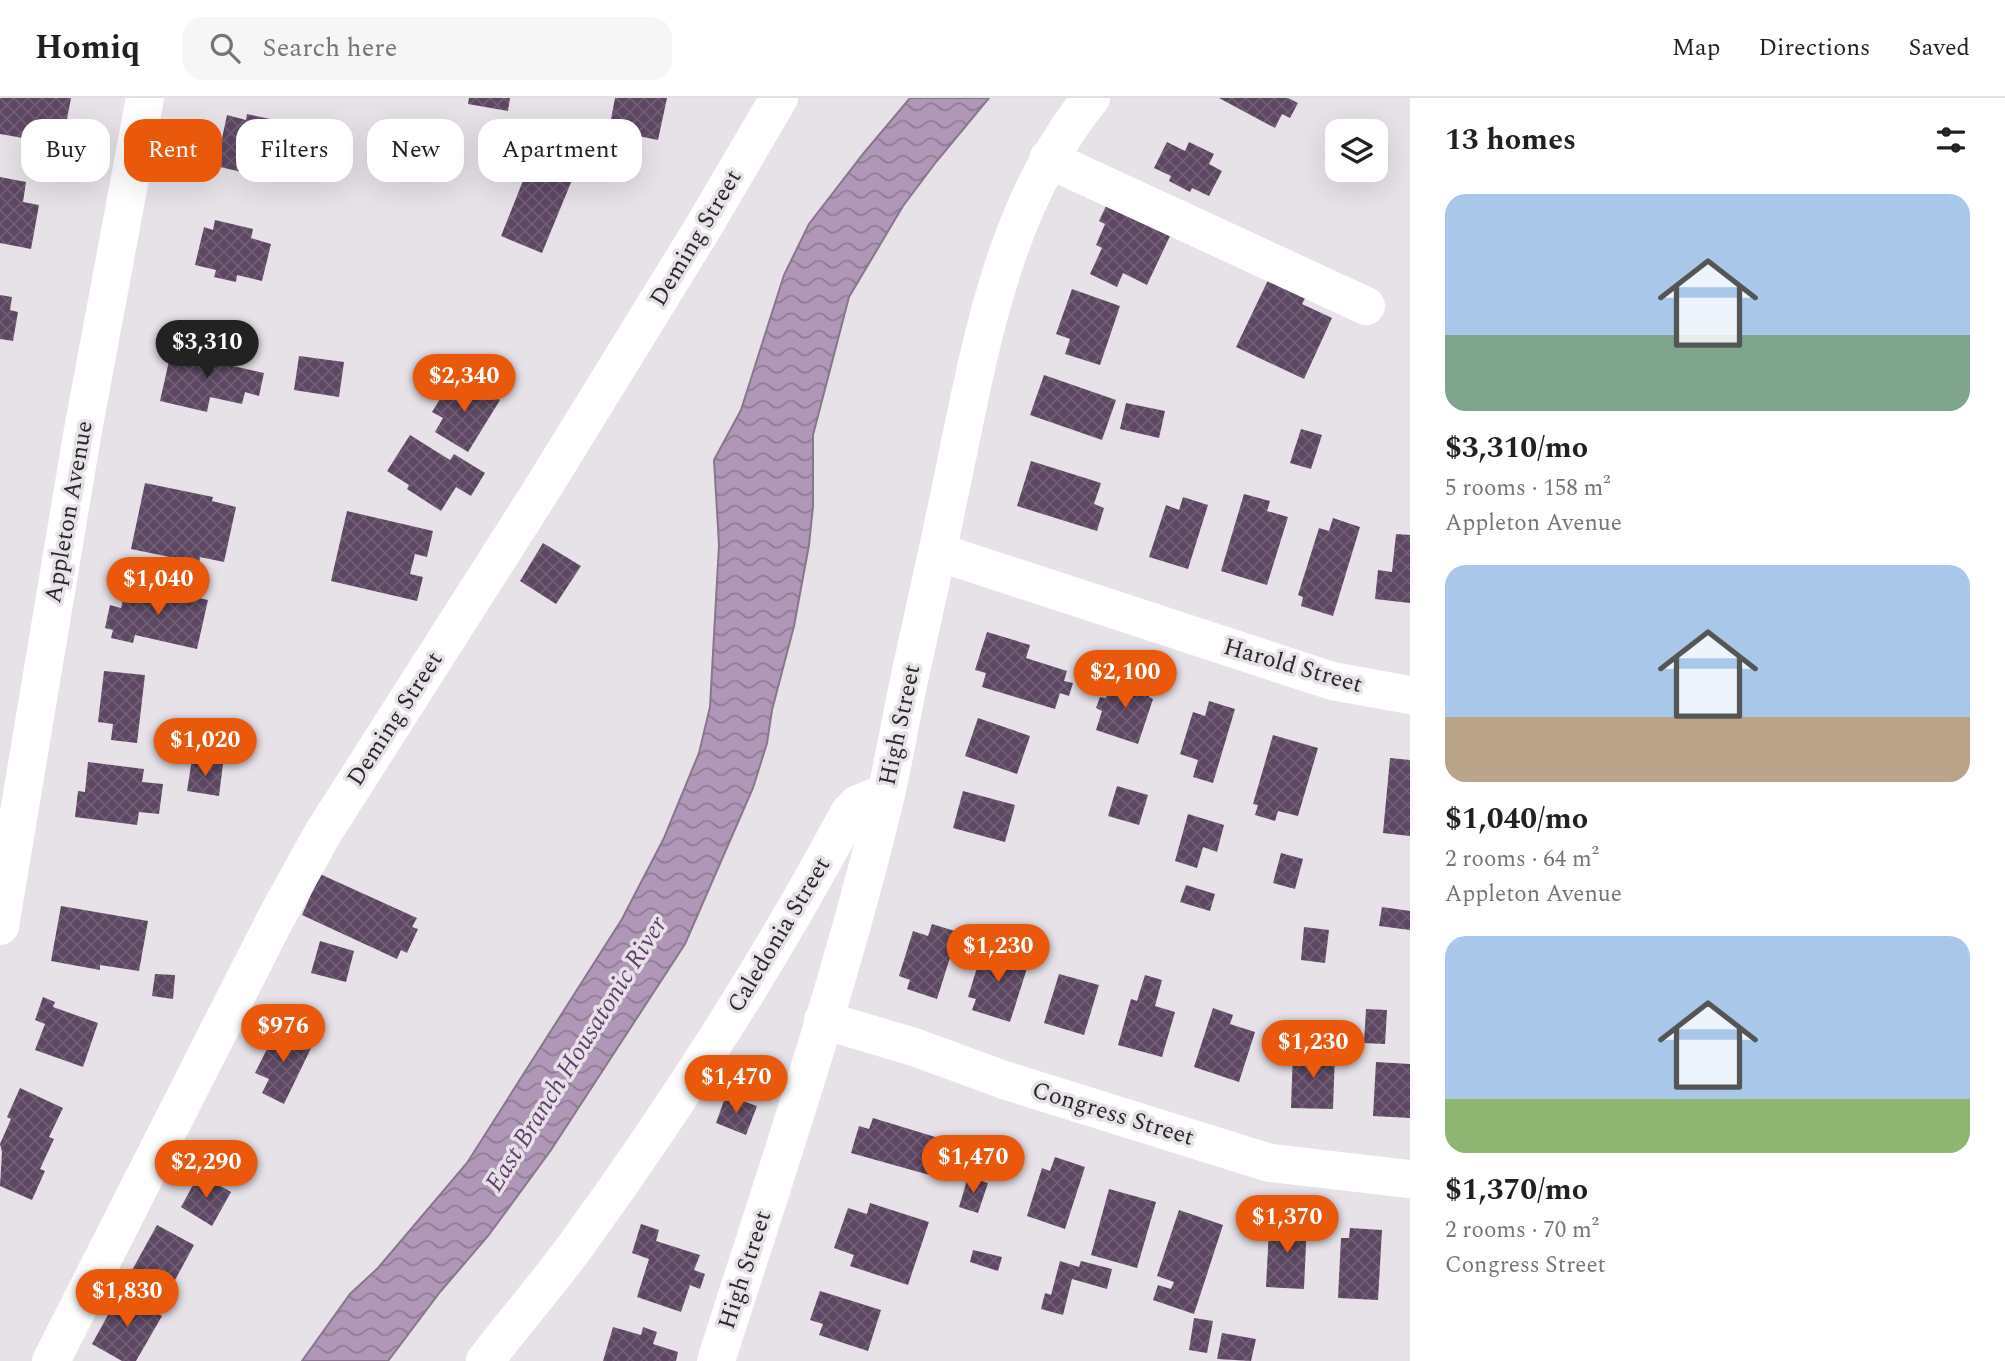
<!DOCTYPE html>
<html lang="en">
<head>
<meta charset="utf-8">
<style>
  :root { --surface:#fff; --page:#f6f6f6; --text:#202124; --muted:#757577; --line:#e0e0e0; --accent:#ea580c }
  body { margin:0; font-family:Spectral,serif; background:var(--page); color:var(--text); height:100vh; display:flex; flex-direction:column; font-size:26px; white-space:nowrap }
  * { box-sizing:border-box; margin:0 }
  p { font-size:23px; color:var(--muted) }
  .icon { flex:none; width:38px; height:38px; fill:none; stroke:currentColor; stroke-width:2; stroke-linecap:round; stroke-linejoin:round }
  .map { position:relative; flex:1; overflow:hidden }
  .drawer { display:flex; flex-direction:column; background:var(--surface); width:595px }
  .drawer>* { flex:none }
  .top-card { position:absolute; left:21px; top:21px; width:665px; height:63px; display:flex; gap:14px }
  .buttons { position:absolute; left:1325px; top:21px; display:grid; gap:14px }
  .buttons a { display:grid; place-items:center; width:63px; height:63px; border-radius:14px; background:var(--surface); box-shadow:0 7px 28px #0002; font-size:35px }
  .price { position:absolute; translate:-50% -60px; padding:0 16px; border-radius:24px; background:var(--accent); color:#fff; font-size:23px; line-height:46px; filter:drop-shadow(0 2px 4px #0008) }
  .price::after { content:''; position:absolute; left:50%; top:42px; width:21px; height:16px; margin-left:-10px; background:inherit; clip-path:polygon(0 0,100% 0,50% 100%) }
  .price.current { background:#222; color:#fff }
  ul { padding:0; list-style:none }
  li { display:grid; align-content:center; gap:14px; height:371px; padding:0 35px }
  li span { display:grid; place-items:center; height:217px; border-radius:21px; color:#555 }
  li>.icon { margin-inline-start:auto }
  span .icon { width:126px; height:126px; fill:#fffc; stroke-width:1 }
  li b { font-size:30px }
  h2 { display:flex; justify-content:space-between; align-items:center; height:84px; padding:0 35px; font-size:30px }
  .tag { padding:0 24px; border-radius:21px; background:var(--surface); box-shadow:0 7px 28px #0002; font-size:24px; line-height:63px }
  .tag.current { background:var(--accent); color:#fff }
  header { display:flex; align-items:center; gap:42px; box-sizing:border-box; height:98px; padding:0 35px; background:var(--surface); border-bottom:2px solid var(--line) }
  header strong { font-size:33px }
  nav { display:flex; gap:38px; margin-inline-start:auto; font-size:24px }
  .search { width:490px; height:63px; background:var(--page); display:flex; align-items:center; gap:18px; box-sizing:border-box; padding:0 24px; border-radius:21px; color:var(--muted); font-size:26px }
  main { display:flex; flex:1; min-height:0 }
  .map>svg:first-child { display:block }
  .water { fill:url(#water-waves); stroke:#88768d; stroke-width:2 }
  .building { fill:url(#building-cross-hatch) }
  .lines { fill:none; stroke-linecap:round; stroke-linejoin:round }
  .minor { stroke:#fff; stroke-width:38 }
  .labels { text-anchor:middle; dominant-baseline:central; stroke-width:7; stroke-linejoin:round; paint-order:stroke }
  .street-label { font-size:24px; fill:#2a282a; stroke:#e7e2e8 }
  .water-label { font-size:26px; font-style:italic; fill:#633f6c; stroke:#e7e2e8 }
</style>
</head>
<body>
<header>
<strong>Homiq</strong>
<div class="search"><svg class="icon" aria-label="search" viewBox="0 0 24 24"><circle cx="10" cy="10" r="6"/><path d="M15 15l6 6"/></svg>Search here</div>
<nav><a>Map</a><a>Directions</a><a>Saved</a></nav>
</header>
<main>
<div class="map">
<svg width="1410" height="1263" viewBox="0 0 1410 1263">
  <defs>
    <pattern id="water-waves" width="16" height="10" patternUnits="userSpaceOnUse" patternTransform="scale(1.75)"><rect width="16" height="10" fill="#b197b7"/><path d="M0 5q4-4 8 0t8 0" fill="none" stroke="#907b95"/></pattern>
    <pattern id="building-cross-hatch" width="8" height="8" patternUnits="userSpaceOnUse" patternTransform="scale(1.75)"><rect width="8" height="8" fill="#5e4763"/><path d="M0 0l8 8M0 8l8-8" fill="none" stroke="#715f75"/></pattern>
  </defs>
  <rect width="100%" height="100%" fill="#e7e2e8"/>
  <polygon class="water" points="910,0 989,0 936,64 903,108 849,199 813,337 813,408 809,447 794,528 772,612 767,645 753,690 685,846 551,1052 488,1138 440,1194 388,1263 302,1263 350,1196 378,1170 467,1065 622,821 664,740 699,655 710,609 719,447 714,362 741,312 784,177 809,126 863,56"/>
  <g class="building">
    <polygon points="0,0 71,0 63,42 24,35 23,40 0,36"/>
    <polygon points="469,0 510,0 508,13 468,6"/>
    <polygon points="615,0 667,0 658,42 609,32"/>
    <polygon points="1219,0 1288,0 1298,5 1290,20 1282,16 1275,30"/>
    <polygon points="247,16 279,23 277,34 298,39 295,52 317,57 313,78 269,69 267,80 216,68 227,17 246,22"/>
    <polygon points="1167,44 1185,53 1189,44 1214,56 1209,66 1222,73 1209,98 1192,90 1190,94 1169,83 1171,78 1154,70"/>
    <polygon points="530,65 572,82 542,155 501,138"/>
    <polygon points="0,79 26,84 23,104 39,107 31,151 0,145"/>
    <polygon points="1106,108 1170,138 1147,187 1123,175 1117,189 1090,176 1102,150 1096,147 1105,126 1099,123"/>
    <polygon points="215,122 253,131 251,140 271,146 262,183 237,177 236,184 214,179 216,172 195,167 204,129 213,132"/>
    <polygon points="1271,176 1308,194 1302,206 1332,220 1304,281 1236,249"/>
    <polygon points="1072,191 1120,208 1100,267 1065,256 1070,241 1056,236"/>
    <polygon points="0,197 12,199 10,212 18,214 13,243 0,241"/>
    <polygon points="190,246 223,254 220,265 264,275 259,298 245,294 242,306 210,299 207,314 160,303 171,254 187,258"/>
    <polygon points="299,258 344,264 339,299 294,292"/>
    <polygon points="1044,277 1116,302 1102,342 1030,317"/>
    <polygon points="466,282 500,302 468,354 435,334 443,320 432,314 449,286 460,293"/>
    <polygon points="1126,305 1165,313 1159,340 1120,331"/>
    <polygon points="1301,331 1322,337 1311,371 1290,365"/>
    <polygon points="410,337 450,362 454,356 485,375 471,398 456,389 441,413 407,391 409,387 387,373"/>
    <polygon points="1031,363 1101,385 1094,406 1104,410 1097,433 1017,408"/>
    <polygon points="145,385 213,399 212,403 236,409 224,464 200,459 199,465 131,451"/>
    <polygon points="1244,396 1270,403 1267,413 1288,419 1267,487 1221,473"/>
    <polygon points="1183,399 1208,407 1188,471 1149,459 1166,407 1179,412"/>
    <polygon points="347,413 433,433 427,459 415,456 410,476 423,479 417,503 331,483"/>
    <polygon points="1333,420 1360,429 1333,518 1301,508 1303,499 1298,497 1319,430 1329,433"/>
    <polygon points="1396,436 1410,437 1410,505 1375,501 1378,472 1392,474"/>
    <polygon points="543,445 581,468 556,506 520,483"/>
    <polygon points="144,488 208,502 197,551 135,537 133,545 111,540 113,532 105,530 110,507 121,510 126,490 142,494"/>
    <polygon points="987,534 1030,547 1026,560 1067,573 1064,583 1073,585 1069,598 1060,595 1055,611 982,589 986,575 975,572"/>
    <polygon points="104,573 145,577 137,645 111,642 113,626 98,624"/>
    <polygon points="1129,579 1152,587 1149,599 1153,601 1138,646 1096,632 1102,613 1096,610 1100,599 1106,600 1110,586 1125,592"/>
    <polygon points="1209,603 1235,611 1213,685 1193,679 1198,662 1180,656 1193,614 1205,618"/>
    <polygon points="978,620 1030,638 1017,676 965,658"/>
    <polygon points="1273,637 1318,650 1298,718 1278,713 1275,723 1255,717 1258,707 1253,706"/>
    <polygon points="1390,660 1410,662 1410,738 1383,735"/>
    <polygon points="192,661 223,666 219,698 187,693"/>
    <polygon points="88,664 144,671 142,684 163,686 159,716 139,714 137,727 75,719 78,693 85,694"/>
    <polygon points="1117,688 1148,697 1139,727 1108,718"/>
    <polygon points="963,693 1015,707 1005,744 953,730"/>
    <polygon points="1188,716 1224,727 1217,754 1203,749 1197,770 1175,763"/>
    <polygon points="1281,755 1303,761 1295,791 1273,785"/>
    <polygon points="320,776 417,820 412,829 418,831 407,855 401,852 397,861 302,817"/>
    <polygon points="1186,787 1215,796 1210,813 1180,804"/>
    <polygon points="61,808 148,823 139,873 100,867 100,872 51,863"/>
    <polygon points="1382,809 1410,813 1410,832 1379,828"/>
    <polygon points="932,826 958,834 937,901 907,891 910,882 899,878 913,833 928,838"/>
    <polygon points="1304,829 1329,832 1325,865 1301,862"/>
    <polygon points="320,843 354,853 346,884 311,875"/>
    <polygon points="983,850 1029,864 1010,924 972,912 976,901 968,899"/>
    <polygon points="155,876 175,877 173,901 152,898"/>
    <polygon points="1059,876 1099,887 1084,937 1044,925"/>
    <polygon points="1145,877 1162,882 1155,908 1175,914 1162,959 1118,947 1131,901 1137,903"/>
    <polygon points="43,899 55,904 53,909 98,925 83,969 35,952 45,926 35,922"/>
    <polygon points="1213,910 1233,917 1230,926 1255,934 1239,984 1194,969"/>
    <polygon points="1366,911 1387,912 1385,946 1364,945"/>
    <polygon points="278,929 313,946 284,1006 262,995 269,981 255,975"/>
    <polygon points="1293,953 1335,955 1333,1011 1291,1010"/>
    <polygon points="1376,964 1410,966 1410,1020 1373,1018"/>
    <polygon points="20,990 63,1010 49,1039 54,1041 40,1071 45,1073 32,1102 0,1088 2,1054 0,1046 11,1021 7,1019"/>
    <polygon points="726,997 757,1008 746,1037 716,1025"/>
    <polygon points="873,1020 955,1045 949,1065 938,1062 933,1078 851,1055 859,1028 869,1031"/>
    <polygon points="1055,1059 1085,1069 1065,1131 1027,1118 1042,1070 1050,1073"/>
    <polygon points="199,1076 231,1094 212,1128 181,1109"/>
    <polygon points="968,1079 988,1085 978,1115 959,1109"/>
    <polygon points="1109,1091 1156,1104 1137,1170 1091,1157"/>
    <polygon points="870,1105 929,1124 908,1187 850,1168 854,1157 834,1150 848,1110 867,1116"/>
    <polygon points="1179,1112 1223,1127 1194,1216 1153,1202 1158,1187 1171,1191 1174,1184 1157,1178"/>
    <polygon points="1278,1122 1307,1123 1304,1191 1266,1189 1269,1132 1278,1133"/>
    <polygon points="641,1126 659,1132 656,1143 700,1157 694,1172 705,1176 700,1191 690,1187 681,1214 637,1199 649,1161 632,1155"/>
    <polygon points="157,1127 194,1147 168,1195 131,1174"/>
    <polygon points="1350,1130 1382,1132 1378,1202 1338,1200 1341,1140 1349,1140"/>
    <polygon points="973,1152 1002,1159 998,1173 970,1164"/>
    <polygon points="1060,1163 1079,1169 1081,1163 1112,1171 1107,1191 1072,1181 1063,1217 1041,1211 1045,1195 1051,1197"/>
    <polygon points="820,1193 881,1212 868,1253 819,1237 823,1226 810,1222"/>
    <polygon points="120,1195 162,1218 136,1263 122,1263 92,1246"/>
    <polygon points="1194,1220 1213,1223 1207,1255 1189,1252"/>
    <polygon points="613,1229 641,1237 643,1229 657,1234 653,1246 678,1254 676,1263 603,1263"/>
    <polygon points="1222,1235 1256,1241 1251,1263 1217,1261"/>
  </g>
  <g class="lines">
    <g class="minor">
      <polyline points="1048,61 1366,208"/>
      <polyline points="938,454 1332,583 1410,597"/>
      <polyline points="0,828 83,332 145,0"/>
      <polyline points="823,922 914,949 1004,982 1270,1065 1410,1081"/>
      <polyline points="51,1263 277,818 323,735 539,396 704,128 779,0"/>
      <path d="M485 1263C515 1223 548 1186 577 1146 677 1008 769 865 849 715L858 706 886 695"/>
      <path d="M716 1263C776 1075 840 888 886 696 894 661 900 626 907 592 922 522 938 453 952 384 980 250 1003 108 1091 0"/>
    </g>
  </g>
  <g class="labels">
    <g class="street-label">
      <text transform="translate(696 140) rotate(-59)">Deming Street</text>
      <text transform="translate(69 414) rotate(-80)">Appleton Avenue</text>
      <text transform="translate(1293 568) rotate(16)">Harold Street</text>
      <text transform="translate(395 621) rotate(-57)">Deming Street</text>
      <text transform="translate(900 627) rotate(-78)">High Street</text>
      <text transform="translate(779 837) rotate(-59)">Caledonia Street</text>
      <text transform="translate(1113 1016) rotate(17)">Congress Street</text>
      <text transform="translate(745 1172) rotate(-72)">High Street</text>
    </g>
    <g class="water-label">
      <text transform="translate(576 956) rotate(-58)">East Branch Housatonic River</text>
    </g>
  </g>
</svg>
<div class="buttons">
<a><svg class="icon" aria-label="layers" viewBox="0 0 24 24"><path d="M12 4l9 5-9 5-9-5zM3 14l9 5 9-5"/></svg></a>
</div>
<b class="price current" style="left:207px;top:282px">$3,310</b>
<b class="price" style="left:464px;top:316px">$2,340</b>
<b class="price" style="left:158px;top:519px">$1,040</b>
<b class="price" style="left:1125px;top:612px">$2,100</b>
<b class="price" style="left:205px;top:680px">$1,020</b>
<b class="price" style="left:998px;top:886px">$1,230</b>
<b class="price" style="left:283px;top:966px">$976</b>
<b class="price" style="left:1313px;top:982px">$1,230</b>
<b class="price" style="left:736px;top:1017px">$1,470</b>
<b class="price" style="left:973px;top:1097px">$1,470</b>
<b class="price" style="left:206px;top:1102px">$2,290</b>
<b class="price" style="left:1287px;top:1157px">$1,370</b>
<b class="price" style="left:127px;top:1231px">$1,830</b>
<div class="top-card">
<a class="tag">Buy</a>
<a class="tag current">Rent</a>
<a class="tag">Filters</a>
<a class="tag">New</a>
<a class="tag">Apartment</a>
</div>
</div>
<section class="drawer">
<h2>13 homes<svg class="icon" aria-label="filters" viewBox="0 0 24 24"><path d="M4 7h16M4 17h16"/><circle cx="9" cy="7" r="2"/><circle cx="15" cy="17" r="2"/></svg></h2>
<ul>
<li><span style="background:linear-gradient(#a9c7e8 65%,#7fa58c 0)"><svg class="icon" aria-label="home" viewBox="0 0 24 24"><path d="M3 11l9-7 9 7M6 9v11h12V9"/></svg></span><div><b>$3,310/mo</b><p>5 rooms · 158 m²</p><p>Appleton Avenue</p></div></li>
<li><span style="background:linear-gradient(#a9c7e8 70%,#b9a48a 0)"><svg class="icon" aria-label="home" viewBox="0 0 24 24"><path d="M3 11l9-7 9 7M6 9v11h12V9"/></svg></span><div><b>$1,040/mo</b><p>2 rooms · 64 m²</p><p>Appleton Avenue</p></div></li>
<li><span style="background:linear-gradient(#a9c7e8 75%,#8fb573 0)"><svg class="icon" aria-label="home" viewBox="0 0 24 24"><path d="M3 11l9-7 9 7M6 9v11h12V9"/></svg></span><div><b>$1,370/mo</b><p>2 rooms · 70 m²</p><p>Congress Street</p></div></li>
</ul>
</section>
</main>
</body>
</html>
